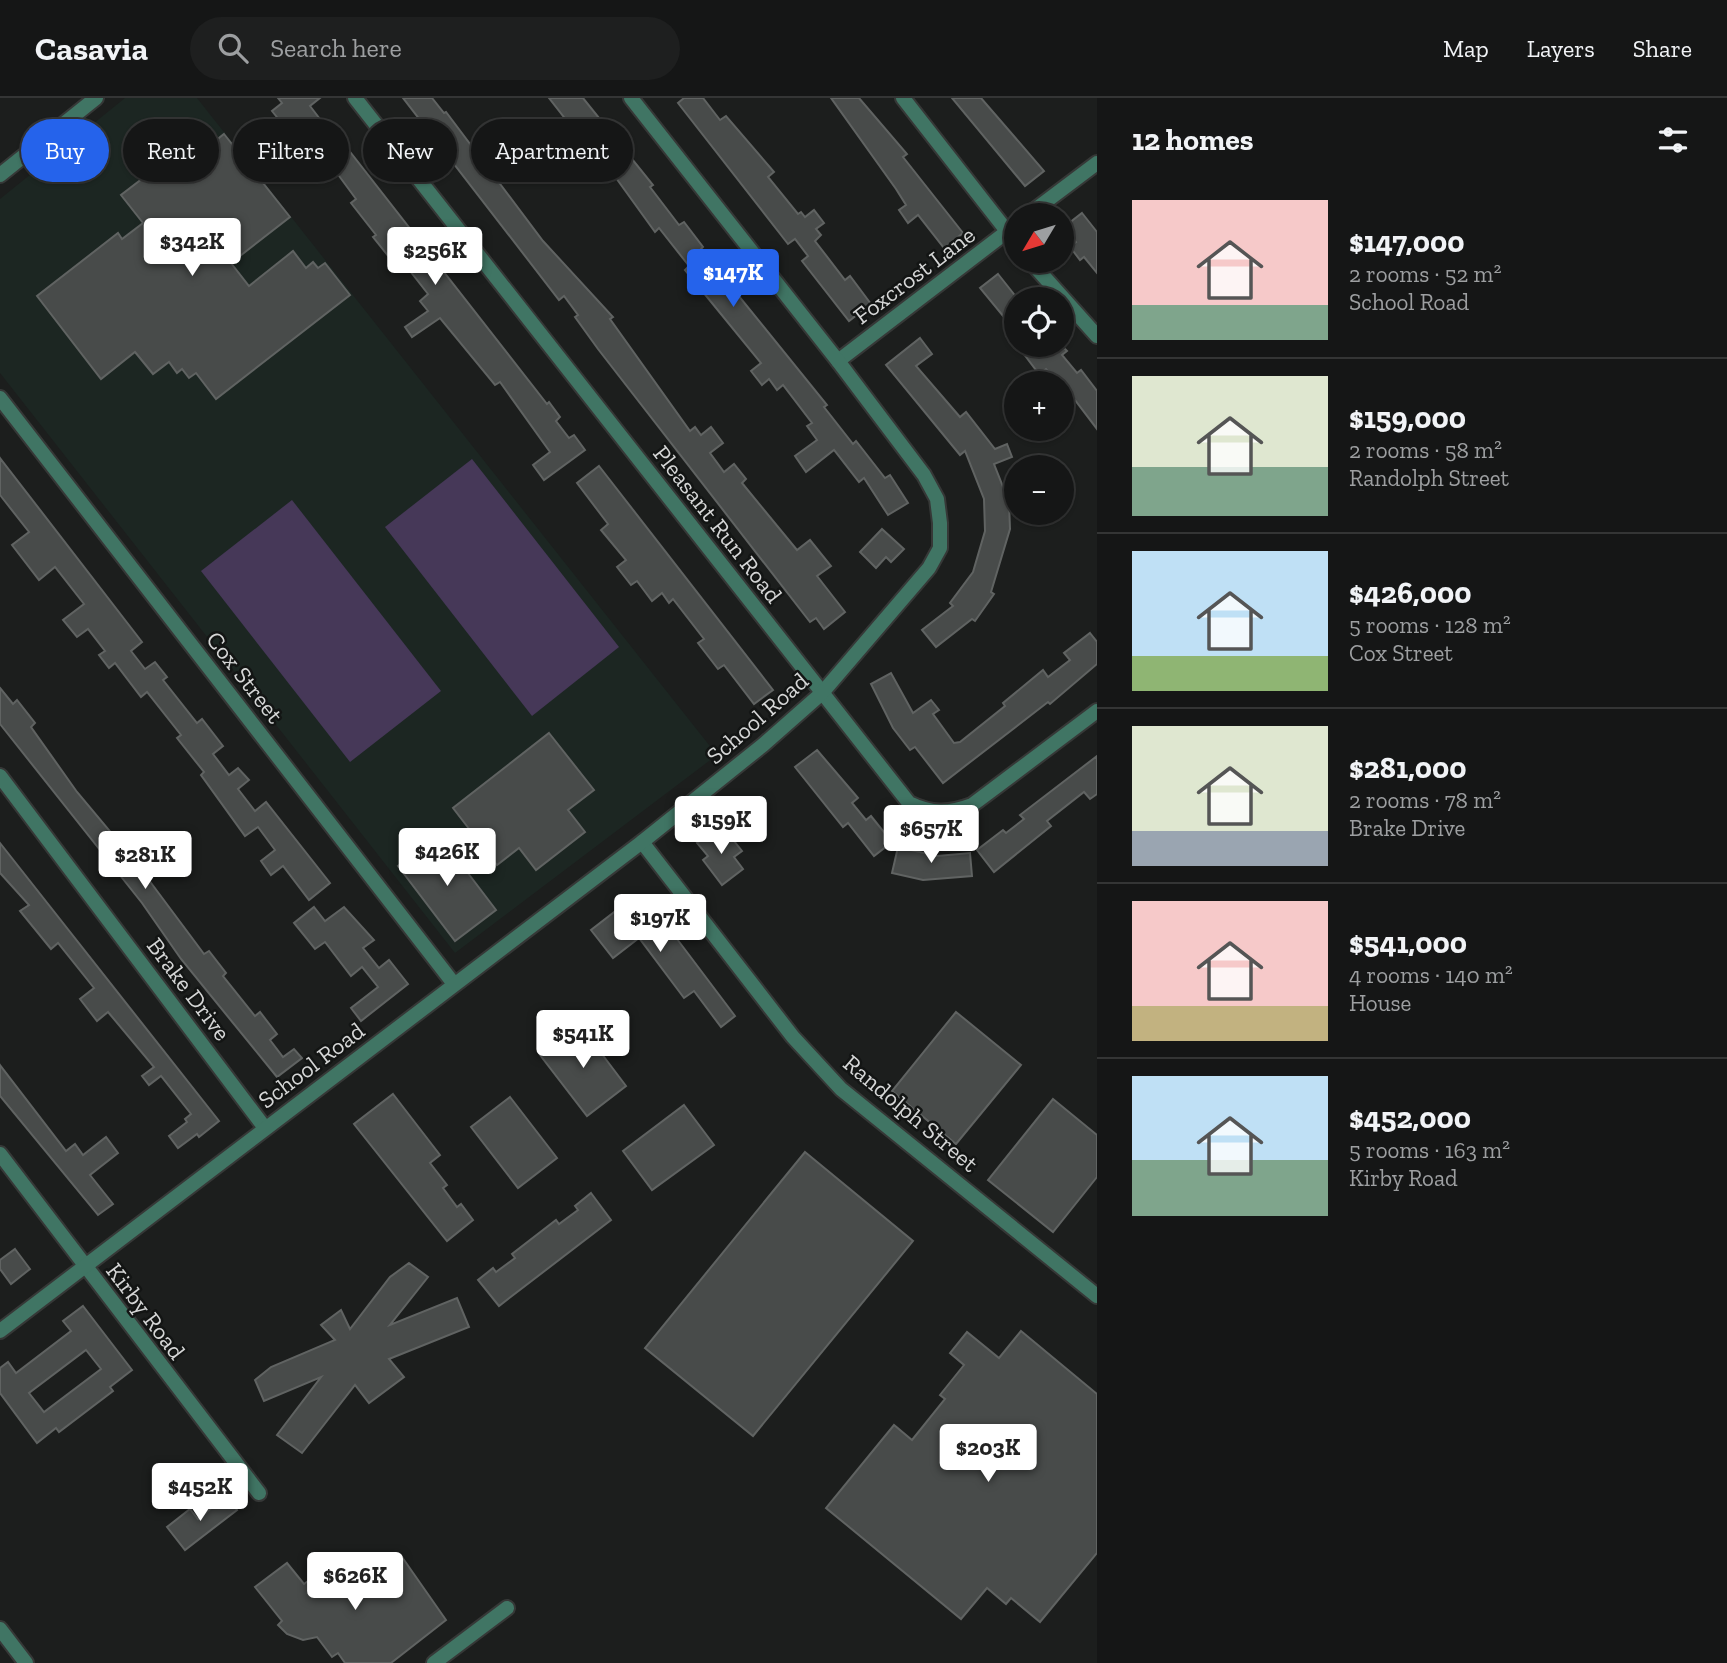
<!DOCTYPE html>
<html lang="en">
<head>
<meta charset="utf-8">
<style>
  :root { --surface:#151616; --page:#1e1f1f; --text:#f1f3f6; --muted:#9d9fa1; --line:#343535; --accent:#2563eb }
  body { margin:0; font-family:"Zilla Slab",serif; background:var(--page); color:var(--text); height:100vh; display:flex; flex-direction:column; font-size:26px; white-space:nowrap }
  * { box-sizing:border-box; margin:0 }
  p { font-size:23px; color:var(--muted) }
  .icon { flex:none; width:38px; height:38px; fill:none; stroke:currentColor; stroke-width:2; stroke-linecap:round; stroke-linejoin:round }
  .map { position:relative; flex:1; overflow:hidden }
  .drawer { display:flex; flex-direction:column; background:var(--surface); width:630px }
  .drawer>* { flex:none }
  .top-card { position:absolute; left:21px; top:21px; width:665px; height:63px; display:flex; gap:14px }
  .needle { width:46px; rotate:232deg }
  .buttons { position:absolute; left:1004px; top:105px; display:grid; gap:14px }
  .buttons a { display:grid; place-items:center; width:70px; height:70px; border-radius:50%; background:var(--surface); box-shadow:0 2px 5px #0004,0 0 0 2px var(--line); font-size:35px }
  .price { position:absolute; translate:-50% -60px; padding:0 16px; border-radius:7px; background:#fff; color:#222; font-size:23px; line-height:46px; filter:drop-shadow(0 2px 4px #0008) }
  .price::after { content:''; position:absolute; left:50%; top:42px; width:21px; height:16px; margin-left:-10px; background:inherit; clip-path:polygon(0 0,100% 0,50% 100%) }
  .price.on { background:var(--accent); color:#fff }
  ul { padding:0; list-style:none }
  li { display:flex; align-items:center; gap:21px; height:175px; padding:0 35px }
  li+li { border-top:2px solid var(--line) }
  li span { display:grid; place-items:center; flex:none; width:196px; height:140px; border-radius:0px; color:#555 }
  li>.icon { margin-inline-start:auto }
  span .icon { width:84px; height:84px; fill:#fffc; stroke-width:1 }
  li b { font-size:30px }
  h2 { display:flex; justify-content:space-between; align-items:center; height:84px; padding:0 35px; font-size:30px }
  .chip { padding:0 24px; border-radius:32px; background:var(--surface); box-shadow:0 2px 5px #0004,0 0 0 2px var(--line); font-size:24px; line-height:63px }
  .chip.on { background:var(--accent); color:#fff }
  header { display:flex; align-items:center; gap:42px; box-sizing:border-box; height:98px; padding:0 35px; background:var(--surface); border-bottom:2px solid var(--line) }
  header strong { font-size:33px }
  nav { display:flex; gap:38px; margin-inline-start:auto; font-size:24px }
  .search { width:490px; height:63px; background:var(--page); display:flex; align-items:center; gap:18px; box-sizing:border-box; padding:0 24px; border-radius:38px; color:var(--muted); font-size:26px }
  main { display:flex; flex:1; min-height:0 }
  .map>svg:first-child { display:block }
  .built { fill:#1c2622 }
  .green { fill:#463858 }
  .building { fill:#484b4a; stroke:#606362; stroke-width:2; fill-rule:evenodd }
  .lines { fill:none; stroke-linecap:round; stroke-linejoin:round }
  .minor-casing { stroke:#363837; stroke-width:18 }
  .tertiary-casing { stroke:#363837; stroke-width:18 }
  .minor { stroke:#407564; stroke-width:14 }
  .tertiary { stroke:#407564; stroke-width:14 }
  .labels { text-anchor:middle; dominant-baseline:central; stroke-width:5; stroke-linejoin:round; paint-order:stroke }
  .street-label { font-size:24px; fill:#d5d6d6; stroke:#131514 }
</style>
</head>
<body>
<header>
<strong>Casavia</strong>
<div class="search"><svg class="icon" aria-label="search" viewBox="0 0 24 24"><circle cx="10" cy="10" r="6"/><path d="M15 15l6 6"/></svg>Search here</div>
<nav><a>Map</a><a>Layers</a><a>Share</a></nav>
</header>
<main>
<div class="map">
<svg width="1097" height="1565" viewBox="0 0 1097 1565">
  <rect width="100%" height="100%" fill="#1c1e1d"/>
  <polygon class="built" points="125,0 197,0 717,657 455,855 0,275 0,101"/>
  <g class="green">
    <polygon points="472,361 619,549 532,618 385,429"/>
    <polygon points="292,402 441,593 350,664 201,473"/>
  </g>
  <g class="building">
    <polygon points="278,0 320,0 310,8 323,25 326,23 547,306 549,304 560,319 556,323 569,340 574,337 585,352 544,382 533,367 550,354 500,284 495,287 440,220 412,239 405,229 428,213 420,203 428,196 399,159 393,164 373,139 376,137 351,105 356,101 303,29 300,31 293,22 284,28 272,13 282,5"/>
    <polygon points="403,0 432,0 444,15 446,14 543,143 613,219 610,221 690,333 695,329 701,337 711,329 723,345 710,355 724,374 734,366 746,381 742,385 797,452 810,442 831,468 817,478 845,514 824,531 816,520 810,524 598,251 575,219 578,217 564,198 559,202"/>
    <polygon points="549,0 583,0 653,87 650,89 679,127 684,124 703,149 699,153 727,189 730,187 827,307 824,309 853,346 856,343 885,380 890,377 908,405 888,417 864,380 859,384 834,352 806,374 795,358 817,342 807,328 812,325 783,287 777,292 769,281 762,287 751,273 761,265 685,172 689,168 659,130 655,134 585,37 581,41"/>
    <polygon points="684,0 703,0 720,22 726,18 774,74 768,79 798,116 801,114 805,119 814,112 824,125 816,131 821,137 815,143 845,182 850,178 871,206 849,223 802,163 808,158 795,141 788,146 678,5"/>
    <polygon points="831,0 859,0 907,56 903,59 963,135 944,150 918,117 908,125 899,112 906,107 896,91"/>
    <polygon points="952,0 981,0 1044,73 1025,88"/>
    <polygon points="224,36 290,119 231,165 249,188 293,153 306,170 313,164 318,170 325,165 350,197 216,301 196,275 189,280 182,271 177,275 169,264 153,276 135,254 101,281 37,198 118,135 122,141 143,125 121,97 181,51 190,63"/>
    <polygon points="1082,115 1097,134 1097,175 1084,159 1080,162 1070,149 1076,144 1064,129"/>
    <polygon points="998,176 1017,200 1017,235 980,190"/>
    <polygon points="920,240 932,256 916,268 960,319 966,314 995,351 1007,346 1012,359 994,366 1009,404 1010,431 991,494 994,496 975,523 972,521 936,549 922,532 953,508 950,505 973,474 985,433 984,401 965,353 960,357 886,267"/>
    <polygon points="1017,247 1061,247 1067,253 1062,257 1077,275 1081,272 1097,293 1097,331 1062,285 1057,279 1054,281 1046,271 1039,276"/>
    <polygon points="0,360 142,544 131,553 145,571 155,564 167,579 163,582 197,625 202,621 223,648 213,656 229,677 238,670 249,682 238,691 255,713 266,704 330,785 309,802 283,768 271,777 261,763 275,752 258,729 245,738 201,677 204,674 177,640 181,637 147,594 141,599 115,565 109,570 99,557 105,553 88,531 77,539 63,522 84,506 55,469 39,482 12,447 29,434 0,397"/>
    <polygon points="599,368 773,592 754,606 724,567 718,571 698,545 704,541 673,501 669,505 662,495 652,503 637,483 631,487 617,469 626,462 601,432 608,426 577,385"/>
    <polygon points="882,431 904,451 891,464 886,459 876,470 860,454"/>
    <polygon points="1090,535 1097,544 1097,566 1050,606 1048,604 943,685 915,649 910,652 893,630 871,586 891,575 913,615 931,602 939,612 933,616 954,645 960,644 1005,608 1003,605 1043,572 1048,579 1070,562 1064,555"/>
    <polygon points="0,590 13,606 17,602 35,625 31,629 77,694 134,762 204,856 209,853 226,875 223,878 255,918 260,914 277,936 270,942 283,959 294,951 302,960 277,979 181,861 142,805 0,626"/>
    <polygon points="549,635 594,692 568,712 585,734 536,772 519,750 497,767 453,710"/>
    <polygon points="817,652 858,700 852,705 866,722 871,718 892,744 874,758 848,725 843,729 795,669"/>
    <polygon points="1097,658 1097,696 1090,701 1084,694 1047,723 1051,728 994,774 977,752 1003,732 1006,735 1024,721 1020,717"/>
    <polygon points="713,732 718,739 726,733 742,753 734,759 743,771 722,787 703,762 708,758 697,745"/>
    <polygon points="439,737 496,812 455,843 398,768"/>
    <polygon points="0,745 219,1023 199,1039 197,1036 178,1050 169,1038 187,1024 185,1021 191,1016 161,978 149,987 142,978 154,969 108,914 97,923 80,901 94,890 58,845 51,851 20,813 29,807 0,775"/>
    <polygon points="898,749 937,758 970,755 972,778 923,782 892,775"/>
    <polygon points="635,798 662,833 668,829 735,918 721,929 694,893 684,900 639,840 613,860 591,832"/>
    <polygon points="314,809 325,823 344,809 374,842 363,850 379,870 389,862 408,886 361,923 351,910 378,889 362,869 351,878 325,844 315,851 294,825"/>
    <polygon points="956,914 1021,967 956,1046 892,993"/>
    <polygon points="580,927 626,988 587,1018 540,957"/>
    <polygon points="0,967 66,1053 75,1046 83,1057 106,1039 118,1055 90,1077 113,1106 98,1117 0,998"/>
    <polygon points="393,996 440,1057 430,1065 447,1087 443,1090 457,1109 461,1106 473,1122 447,1143 354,1026"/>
    <polygon points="510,999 557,1060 518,1090 471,1029"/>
    <polygon points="1053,1001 1097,1037 1097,1079 1053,1134 988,1082"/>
    <polygon points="684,1007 714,1047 652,1092 623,1053"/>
    <polygon points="805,1054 913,1143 753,1338 645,1250"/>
    <polygon points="591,1095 611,1122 499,1208 478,1182 493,1170 496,1174 515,1160 512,1156 556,1122 559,1126 578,1112 575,1108"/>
    <polygon points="15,1151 30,1171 11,1186 0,1171 0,1162"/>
    <polygon points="409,1165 428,1179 390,1227 457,1200 469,1229 389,1261 404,1279 369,1305 355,1287 302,1355 277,1337 321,1279 264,1303 255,1282 271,1269 335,1242 321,1227 341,1212 350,1231 390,1179"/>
    <path d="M83 1208 132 1272 110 1289 113 1293 59 1334 56 1330 37 1345 0 1295V1270L8 1264 16 1275 71 1233 63 1223ZM86 1252 101 1271 44 1314 29 1295Z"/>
    <polygon points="1021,1233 1097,1296 1097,1455 1040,1524 1011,1500 1006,1506 987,1490 961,1521 826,1410 894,1327 912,1342 945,1301 940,1297 964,1267 950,1255 967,1234 999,1260"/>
    <polygon points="226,1398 237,1412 185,1452 167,1429 190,1411 198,1421"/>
    <polygon points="402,1459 446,1522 391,1565 345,1565 338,1555 332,1559 317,1539 303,1542 287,1536 278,1527 282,1523 255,1489 287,1465 304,1486 331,1466 351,1492 377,1472 380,1476"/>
  </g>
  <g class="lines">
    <g class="minor-casing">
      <g id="minor">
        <path d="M355 0 909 705C932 716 948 716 972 707L1097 613"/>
        <polyline points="903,0 1017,146"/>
        <polyline points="0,77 96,0"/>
        <polyline points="1028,117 1097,65"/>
        <polyline points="1030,163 1097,238"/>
        <polyline points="838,263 1017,126"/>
        <polyline points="0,300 454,886"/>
        <polyline points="0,678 265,1030"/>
        <polyline points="642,744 793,939 841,991 1097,1198"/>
        <polyline points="0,1056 259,1395"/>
        <polyline points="0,1233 642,744 763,647 822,595 929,470 940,450 940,425 937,401 924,377 838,263 631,0"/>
        <polyline points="434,1565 507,1510"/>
      </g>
    </g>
    <g class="tertiary-casing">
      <polyline id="tertiary" points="0,1531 26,1565"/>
    </g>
    <use href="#minor" class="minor"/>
    <use href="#tertiary" class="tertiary"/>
  </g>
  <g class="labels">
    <g class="street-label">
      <text transform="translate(914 177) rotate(-37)">Foxcrost Lane</text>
      <text transform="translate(718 426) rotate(52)">Pleasant Run Road</text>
      <text transform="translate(245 579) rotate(52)">Cox Street</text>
      <text transform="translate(757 620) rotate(-41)">School Road</text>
      <text transform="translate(189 891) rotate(53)">Brake Drive</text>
      <text transform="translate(311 967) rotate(-37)">School Road</text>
      <text transform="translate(911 1015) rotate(40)">Randolph Street</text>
      <text transform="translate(146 1213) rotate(53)">Kirby Road</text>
    </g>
  </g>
</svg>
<div class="buttons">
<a><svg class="needle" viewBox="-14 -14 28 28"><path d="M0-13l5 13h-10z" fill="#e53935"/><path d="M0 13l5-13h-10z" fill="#9d9fa1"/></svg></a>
<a><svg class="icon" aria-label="locate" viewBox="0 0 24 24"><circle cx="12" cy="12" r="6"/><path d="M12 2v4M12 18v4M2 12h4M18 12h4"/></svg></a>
<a>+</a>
<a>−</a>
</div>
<b class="price" style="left:192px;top:180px">$342K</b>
<b class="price" style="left:435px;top:189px">$256K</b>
<b class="price on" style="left:733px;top:211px">$147K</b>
<b class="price" style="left:721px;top:758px">$159K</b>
<b class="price" style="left:931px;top:767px">$657K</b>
<b class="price" style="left:447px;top:790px">$426K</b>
<b class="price" style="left:145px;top:793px">$281K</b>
<b class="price" style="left:660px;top:856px">$197K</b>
<b class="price" style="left:583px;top:972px">$541K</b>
<b class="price" style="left:988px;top:1386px">$203K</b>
<b class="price" style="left:200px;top:1425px">$452K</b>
<b class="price" style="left:355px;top:1514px">$626K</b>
<div class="top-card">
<a class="chip on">Buy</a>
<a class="chip">Rent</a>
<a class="chip">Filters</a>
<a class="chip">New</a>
<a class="chip">Apartment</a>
</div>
</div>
<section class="drawer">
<h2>12 homes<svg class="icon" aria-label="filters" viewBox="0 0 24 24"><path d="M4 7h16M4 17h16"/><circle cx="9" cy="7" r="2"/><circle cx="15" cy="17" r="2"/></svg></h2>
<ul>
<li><span style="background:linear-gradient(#f6c9c9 75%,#7fa58c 0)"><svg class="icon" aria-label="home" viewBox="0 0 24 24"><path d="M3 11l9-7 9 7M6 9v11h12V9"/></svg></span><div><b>$147,000</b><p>2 rooms · 52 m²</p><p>School Road</p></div></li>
<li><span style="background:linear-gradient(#dfe7d0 65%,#7fa58c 0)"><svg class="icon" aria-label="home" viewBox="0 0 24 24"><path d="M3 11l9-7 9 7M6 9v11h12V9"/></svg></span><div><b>$159,000</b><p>2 rooms · 58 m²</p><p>Randolph Street</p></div></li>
<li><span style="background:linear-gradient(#bfe0f5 75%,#8fb573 0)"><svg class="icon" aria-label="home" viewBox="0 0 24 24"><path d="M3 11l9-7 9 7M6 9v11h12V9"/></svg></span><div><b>$426,000</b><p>5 rooms · 128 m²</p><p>Cox Street</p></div></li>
<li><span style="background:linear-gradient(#dfe7d0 75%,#9aa5b1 0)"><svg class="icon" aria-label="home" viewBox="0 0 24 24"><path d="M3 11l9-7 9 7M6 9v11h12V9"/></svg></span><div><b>$281,000</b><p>2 rooms · 78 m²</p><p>Brake Drive</p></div></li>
<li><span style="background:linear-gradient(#f6c9c9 75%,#c2b280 0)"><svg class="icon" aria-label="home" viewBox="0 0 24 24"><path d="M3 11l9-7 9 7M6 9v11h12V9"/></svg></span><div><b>$541,000</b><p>4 rooms · 140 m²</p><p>House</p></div></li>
<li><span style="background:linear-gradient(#bfe0f5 60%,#7fa58c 0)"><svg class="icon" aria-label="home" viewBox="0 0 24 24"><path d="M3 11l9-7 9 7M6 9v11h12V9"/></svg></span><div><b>$452,000</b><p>5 rooms · 163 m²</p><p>Kirby Road</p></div></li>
</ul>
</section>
</main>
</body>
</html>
